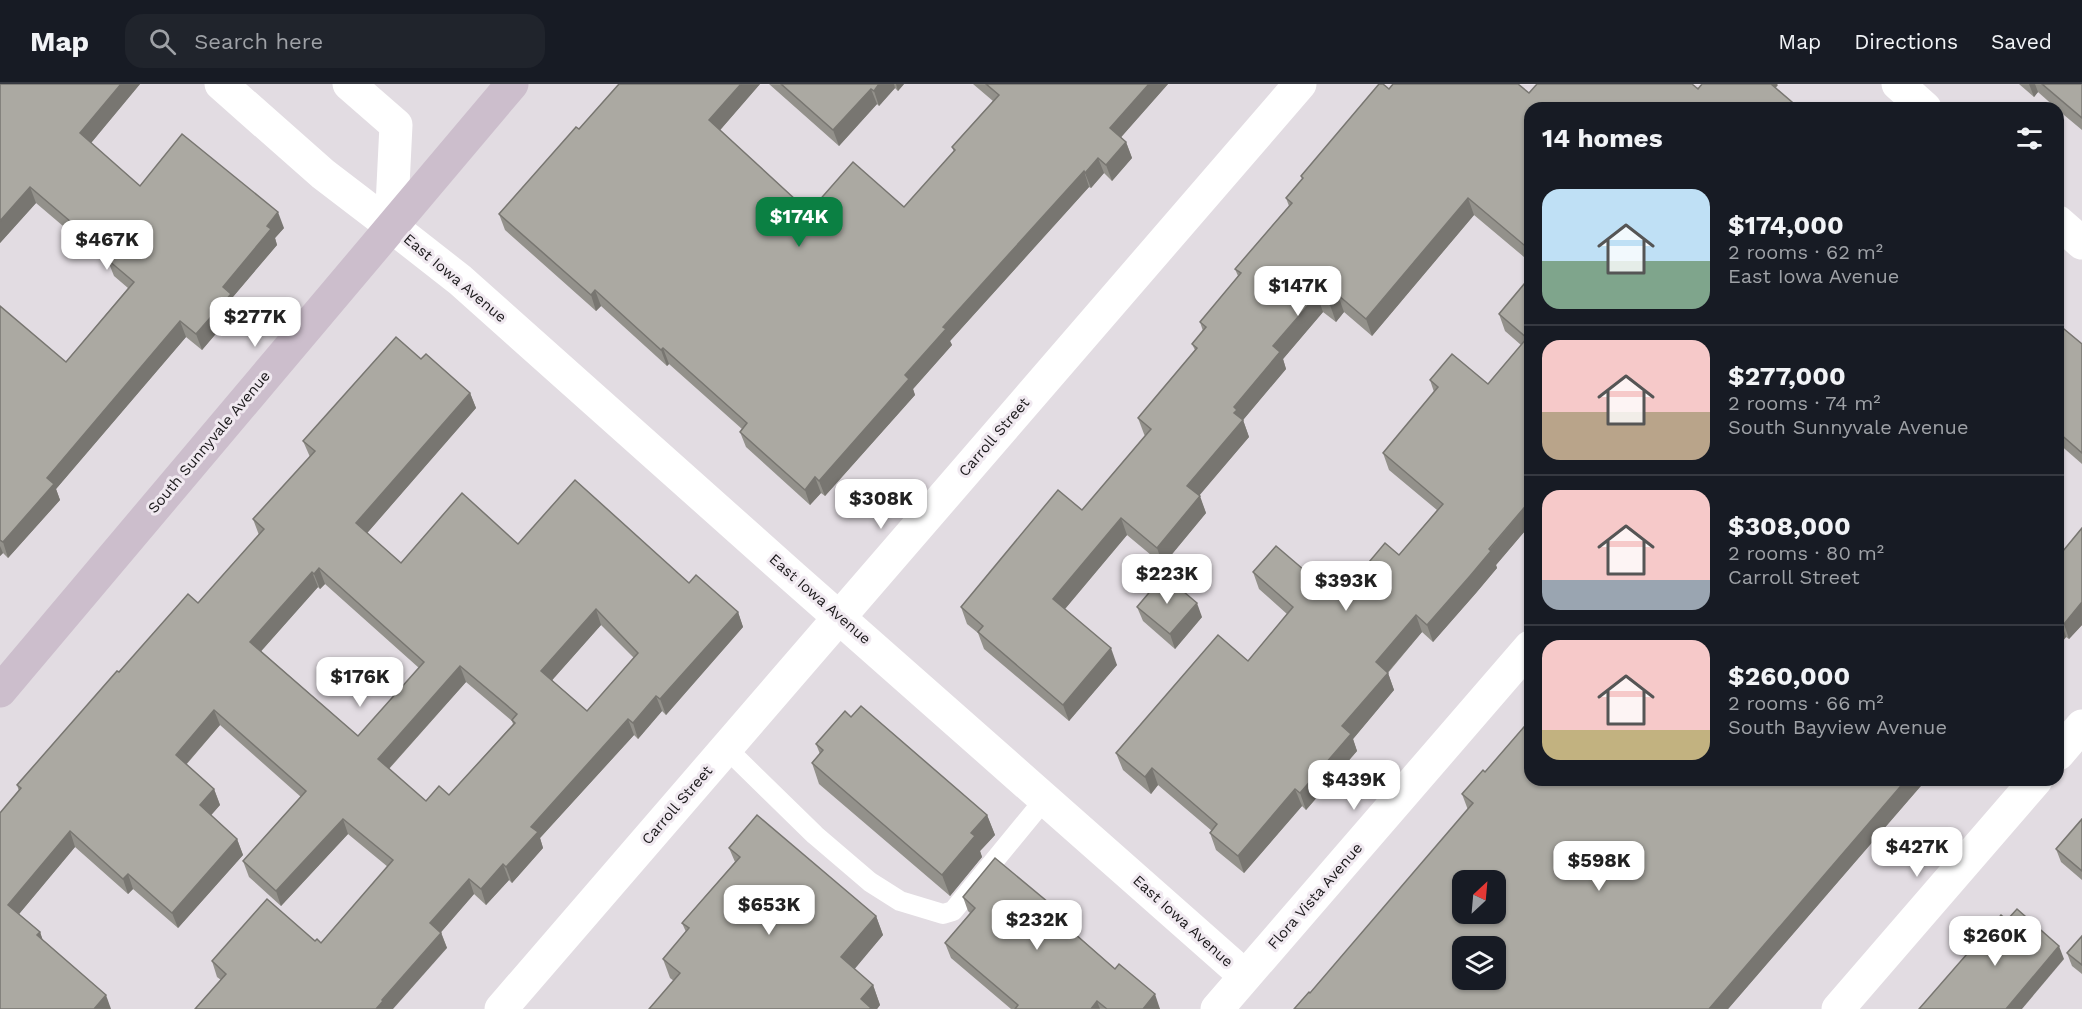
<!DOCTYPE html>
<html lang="en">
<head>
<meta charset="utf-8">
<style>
  :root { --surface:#171b24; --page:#20242c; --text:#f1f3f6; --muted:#9ea1a6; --line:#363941; --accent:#0b8043 }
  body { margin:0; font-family:"Work Sans",sans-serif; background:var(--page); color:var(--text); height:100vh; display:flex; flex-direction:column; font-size:22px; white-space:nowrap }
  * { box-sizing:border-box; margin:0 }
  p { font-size:20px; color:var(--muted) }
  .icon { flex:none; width:33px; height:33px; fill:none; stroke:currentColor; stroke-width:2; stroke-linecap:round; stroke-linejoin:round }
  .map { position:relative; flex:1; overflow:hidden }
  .sheet { position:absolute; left:1524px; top:18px; width:540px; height:684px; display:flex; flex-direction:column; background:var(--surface); border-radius:18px; box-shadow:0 2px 4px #0004 }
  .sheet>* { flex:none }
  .needle { width:39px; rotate:26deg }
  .fabs { position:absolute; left:1452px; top:786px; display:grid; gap:12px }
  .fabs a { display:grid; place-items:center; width:54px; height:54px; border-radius:12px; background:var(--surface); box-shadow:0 2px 4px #0004; font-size:30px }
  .price { position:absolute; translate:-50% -51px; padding:0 14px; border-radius:12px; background:#fff; color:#222; font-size:20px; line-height:39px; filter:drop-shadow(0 2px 3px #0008) }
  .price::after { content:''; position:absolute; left:50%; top:36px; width:18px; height:14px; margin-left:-9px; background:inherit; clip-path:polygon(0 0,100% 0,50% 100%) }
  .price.current { background:var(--accent); color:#fff }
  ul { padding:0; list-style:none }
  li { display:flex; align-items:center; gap:18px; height:150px; padding:0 18px }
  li+li { border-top:2px solid var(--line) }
  li span { display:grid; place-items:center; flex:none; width:168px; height:120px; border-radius:18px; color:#555 }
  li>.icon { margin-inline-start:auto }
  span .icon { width:72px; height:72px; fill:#fffc; stroke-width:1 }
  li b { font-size:26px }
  h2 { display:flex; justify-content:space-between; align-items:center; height:72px; padding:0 18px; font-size:26px }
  header { display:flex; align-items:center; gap:36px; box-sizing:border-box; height:84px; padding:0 30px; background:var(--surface); border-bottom:2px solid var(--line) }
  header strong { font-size:28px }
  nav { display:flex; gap:33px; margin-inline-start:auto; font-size:21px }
  .search { width:420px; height:54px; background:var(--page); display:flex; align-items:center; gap:15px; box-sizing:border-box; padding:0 21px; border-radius:18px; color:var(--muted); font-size:22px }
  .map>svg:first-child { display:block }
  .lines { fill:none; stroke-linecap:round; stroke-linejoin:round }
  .service { stroke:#fff; stroke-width:20 }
  .minor { stroke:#fff; stroke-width:33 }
  .tertiary { stroke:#fff; stroke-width:33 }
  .secondary { stroke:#ccbecc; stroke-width:33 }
  .wall { fill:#93918b; fill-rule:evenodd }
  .shaded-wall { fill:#787671 }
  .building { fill:#aba9a2; stroke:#787671; stroke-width:1.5; fill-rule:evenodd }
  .labels { text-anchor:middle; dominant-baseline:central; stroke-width:6; stroke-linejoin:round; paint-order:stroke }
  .street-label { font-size:15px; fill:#1a181a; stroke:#f0e9f0 }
</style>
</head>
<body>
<header>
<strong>Map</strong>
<div class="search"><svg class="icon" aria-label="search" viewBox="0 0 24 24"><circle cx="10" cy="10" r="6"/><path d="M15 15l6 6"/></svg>Search here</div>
<nav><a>Map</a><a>Directions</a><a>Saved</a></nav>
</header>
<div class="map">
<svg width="2082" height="925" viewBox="0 0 2082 925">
  <rect width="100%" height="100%" fill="#e2dce2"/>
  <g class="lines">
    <polyline class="service" points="726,664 815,751 870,798 900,817 943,830 953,827 1045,715"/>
    <g class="minor">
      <polyline points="1898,0 1925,24"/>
      <polyline points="2058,138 2082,159"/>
      <polyline points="391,142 460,196 793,493 1245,892"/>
      <polyline points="2058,670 2082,642"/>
      <polyline points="501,925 1300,0"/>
      <polyline points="1217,925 1530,563"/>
      <polyline points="1838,925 2036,696"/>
    </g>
    <g class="tertiary">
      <polyline points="221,0 323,90 391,142"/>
      <polyline points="349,0 396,41 391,142"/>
    </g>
    <polyline class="secondary" points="0,607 512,0"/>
  </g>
  <g class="wall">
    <polygon points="0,0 140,0 91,59 140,102 284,144 275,154 277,161 232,214 237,225 202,266 186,253 56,405 60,416 8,474 3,469 0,472 0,222 66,278 128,204 114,192 110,182 36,119 0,159"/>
    <polygon points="619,0 760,0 720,46 809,128 904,123 954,68 952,63 993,17 973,0 1168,0 1121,53 1126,58 1132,74 1112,97 1104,89 1091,104 1089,103 950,257 952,261 913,305 915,311 825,412 821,409 810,421 746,363 740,348 742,345 669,280 667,282 601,222 596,227 505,146 499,130 579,45"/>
    <polygon points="769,0 904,0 898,7 895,4 879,22 877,20 839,62"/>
    <polygon points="2019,0 2082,0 2082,46 2058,26 2058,24 2056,24 2038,8 2034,13"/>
    <polygon points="1778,1 1530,24 1530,178 1474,131 1372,252 1344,228 1336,238 1323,228 1283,275 1286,285 1243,336 1249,353 1199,411 1206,429 1163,481 1127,451 1065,525 1117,581 1069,637 984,565 978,549 967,540 961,523 1082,426 1145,352 1144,350 1138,334 1195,266 1192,260 1203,247 1200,238 1238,192 1235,185 1289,122 1286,114 1302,95 1301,92 1389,5 1529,9"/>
    <polygon points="1530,193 1530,441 1496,481 1497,484 1476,509 1433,558 1422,548 1388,589 1394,606 1353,655 1357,667 1306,726 1302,722 1244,789 1216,766 1210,749 1212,747 1158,701 1151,710 1123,686 1116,669 1248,577 1287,530 1259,505 1253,488 1338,515 1399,471 1437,426 1389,386 1383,369 1434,308 1430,296 1488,300 1521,261 1505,247 1499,230"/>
    <polygon points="2058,240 2082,260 2082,380 2058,359"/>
    <path d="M421 275 470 309 476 324 367 449 401 479 518 460 689 499 738 528 743 543 666 631 662 627 638 655 634 651 540 754 543 764 512 799 509 796 486 821 474 810 441 848 447 864 221 896 217 893 212 877 315 857 321 859 388 783 348 750 281 822 249 793 243 777 301 713 220 641 186 681 214 705 220 721 211 731 237 755 243 771 178 844 133 805 128 810 75 763 19 830 40 848 43 857 0 925 19 707 17 701 119 588 198 519 259 451 253 435 310 373 303 357ZM325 500 419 584 358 652 261 567 318 503 320 505ZM601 541 634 574 587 627 552 596ZM466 598 512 637 513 640 449 711 426 717 389 685Z"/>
    <polygon points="2082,444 2082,541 2069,555 2066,553 2058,563 2058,473"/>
    <polygon points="1137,523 1202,533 1175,565 1143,537"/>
    <polygon points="851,633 987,731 995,751 980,767 982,773 950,812 819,700 812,679 820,670 816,660"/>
    <polygon points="1485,688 1926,696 1728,925 1294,925 1310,909 1468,726 1462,710"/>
    <polygon points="2082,735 2082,796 2061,778 2056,765"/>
    <polygon points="729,764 876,832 883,851 854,885 873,901 880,921 877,925 649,925 674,897 670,894 663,875 686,848 682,839 735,778"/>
    <polygon points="963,813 1072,838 1077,851 1160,925 1011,925 951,874 945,859 970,829 968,827"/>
    <polygon points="2082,852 2082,890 2072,882 2067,869"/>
  </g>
  <g class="shaded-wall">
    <polygon points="121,0 140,0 86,65 80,49"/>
    <polygon points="741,0 760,0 715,52 709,36"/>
    <polygon points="879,0 894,0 895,4 879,22 874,7"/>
    <polygon points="896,0 904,0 898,7"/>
    <polygon points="1149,0 1168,0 1116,59 1110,44"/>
    <polygon points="1766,0 1777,0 1778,1 1770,11"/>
    <polygon points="2029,0 2035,0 2038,8 2034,13"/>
    <polygon points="871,5 877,20 839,62 833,46"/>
    <polygon points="1126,58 1132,74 1112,97 1106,81"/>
    <polygon points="1098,74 1104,89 1091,104 1085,89"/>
    <polygon points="1084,87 1089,103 950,257 952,261 913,305 915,311 825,412 819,397 943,243"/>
    <polygon points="30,103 36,119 0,159 0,137"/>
    <polygon points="1468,114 1474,131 1372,252 1366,235"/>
    <polygon points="278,128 284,144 275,154 277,161 232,214 237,225 202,266 196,250 223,203 267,142"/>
    <polygon points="595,206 601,222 596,227 591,211"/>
    <polygon points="1317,211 1323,228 1283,275 1286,285 1243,336 1249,353 1193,419 1187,402 1234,329 1234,323 1273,262"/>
    <polygon points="1338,211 1344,228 1336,238 1330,221"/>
    <polygon points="180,237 186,253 56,405 60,416 8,474 3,458 47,394"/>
    <polygon points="663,264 669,280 667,282 661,266"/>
    <polygon points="470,309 476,324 362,455 356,439"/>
    <polygon points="815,393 821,409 810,421 805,406"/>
    <polygon points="1200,412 1206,429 1163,481 1157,464"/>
    <polygon points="1529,418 1530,420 1530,441 1496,481 1497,484 1476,509 1433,558 1427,541"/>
    <polygon points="1121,434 1127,451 1059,532 1053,515"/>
    <polygon points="0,462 3,469 0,472"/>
    <polygon points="319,484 325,500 320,505 314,490"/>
    <polygon points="312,488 318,503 256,573 250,558"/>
    <polygon points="2082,518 2082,541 2069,555 2064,540"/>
    <polygon points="1197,519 1202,533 1175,565 1170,550"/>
    <polygon points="596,525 601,541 547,602 541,587"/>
    <polygon points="738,528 743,543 666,631 660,615"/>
    <polygon points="1416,531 1422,548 1382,595 1376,578"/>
    <polygon points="2061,537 2066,553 2058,563 2058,540"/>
    <polygon points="1111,564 1117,581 1069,637 1063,621"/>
    <polygon points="460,582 466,598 384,690 378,675"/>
    <polygon points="1388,589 1394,606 1353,655 1357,667 1306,726 1300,709 1342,642"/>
    <polygon points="656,612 662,627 638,655 633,639"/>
    <polygon points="214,626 220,641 181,686 176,671"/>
    <polygon points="628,635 634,651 540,754 543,764 512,799 506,783 531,743"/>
    <polygon points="1152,684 1158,701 1151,710 1145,693"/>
    <polygon points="1906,696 1926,696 1728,925 1709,925"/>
    <polygon points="214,705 220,721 206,737 200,721"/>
    <polygon points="1295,705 1302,722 1244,789 1238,772"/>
    <polygon points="987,731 995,751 980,767 982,773 950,812 942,791 971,749"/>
    <polygon points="343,735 348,750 281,822 276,807"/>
    <polygon points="70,747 75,763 14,836 8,821"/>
    <polygon points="237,755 243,771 178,844 172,829"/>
    <polygon points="503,780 509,796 486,821 481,805"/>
    <polygon points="128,790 133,805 128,810 123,795"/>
    <polygon points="469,795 474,810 436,854 430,839"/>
    <polygon points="876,832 883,851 848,893 841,873"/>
    <polygon points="1072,838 1077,852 1067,843"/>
    <polygon points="40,848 45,863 37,851"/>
    <polygon points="441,849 447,864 393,925 376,925 382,916"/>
    <polygon points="2059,862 2064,875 2022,925 2006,925"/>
    <polygon points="873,901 880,921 877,925 865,925 861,915"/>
    <polygon points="1155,910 1160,925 1143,925"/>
    <polygon points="106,911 111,925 94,925"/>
    <polygon points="1097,917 1100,925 1091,925"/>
  </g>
  <g class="building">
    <polygon points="0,0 121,0 80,49 140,102 182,50 278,128 267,142 271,145 223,203 231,210 196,250 180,237 47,394 54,400 3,458 0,456 0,222 66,278 134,198 108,176 111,172 30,103 0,137"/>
    <polygon points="619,0 741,0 709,36 809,128 853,78 904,123 955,66 952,63 999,11 986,0 1149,0 1110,44 1126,58 1106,81 1098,74 1085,89 1084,87 943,243 946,245 905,291 909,295 819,397 815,393 805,406 740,348 747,339 663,264 661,266 595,206 591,211 499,130 576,43 579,45"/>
    <polygon points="781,0 879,0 874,7 871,5 833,46"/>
    <polygon points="1379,0 1383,0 1389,5 1393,0 1518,0 1529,9 1537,0 1692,0 1698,5 1702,0 1771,0 1799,24 1530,24 1530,166 1468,114 1366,235 1338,211 1330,221 1317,211 1273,262 1280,268 1234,323 1237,326 1234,329 1243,336 1187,402 1200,412 1157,464 1121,434 1053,515 1111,564 1063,621 978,548 983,542 961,523 1058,406 1082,426 1151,345 1138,334 1197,264 1192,260 1206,243 1200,238 1241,189 1235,185 1292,119 1286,114 1303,94 1301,92"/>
    <polygon points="2042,0 2082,0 2082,34"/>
    <polygon points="1530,193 1530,419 1529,418 1489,465 1491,467 1470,492 1427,541 1416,531 1376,578 1388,589 1342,642 1351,650 1300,709 1295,705 1238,772 1210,749 1217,740 1152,684 1145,693 1116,669 1218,551 1248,577 1293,523 1253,488 1276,462 1338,515 1385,459 1399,471 1443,420 1383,369 1438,303 1430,296 1452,270 1488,300 1527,254 1499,230"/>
    <polygon points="2058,240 2082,260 2082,369 2058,348"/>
    <path d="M396 253 421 275 426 270 470 309 356 439 401 479 462 409 518 460 575 396 689 499 696 491 738 528 660 615 656 612 633 639 628 635 531 743 538 748 506 783 503 780 481 805 469 795 430 839 441 849 382 916 383 917 376 925H195L226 890 212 877 267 815 315 857 317 855 321 859 393 776 343 735 276 807 243 777 306 707 214 626 176 671 214 705 200 721 237 755 172 829 128 790 123 795 70 747 8 821 40 848 37 851 106 911 94 925H0V729L21 704 17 701 117 587 119 588 188 510 198 519 264 445 253 435 315 367 303 357ZM319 484 424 578 358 652 250 558 312 488 314 490ZM596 525 638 569 587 627 541 587ZM460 582 517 630 512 636 515 639 449 711 439 702 426 717 378 675Z"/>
    <polygon points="2082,444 2082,518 2064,540 2061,537 2058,540 2058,473"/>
    <polygon points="1164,491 1197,519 1170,550 1137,523"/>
    <polygon points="861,622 987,731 971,749 975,752 942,791 812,679 823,666 816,660 845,627 851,633"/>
    <path d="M1530 636V696H1906L1709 925H1294L1309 908 1310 909 1473 719 1462 710 1483 686 1485 688ZM1462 796H1496V830H1462ZM1462 862H1496V896H1462Z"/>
    <polygon points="757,731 876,832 841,873 873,901 861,915 871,924 869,925 649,925 680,889 663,875 689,844 682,839 740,773 729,764"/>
    <polygon points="2082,735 2082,787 2056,765"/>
    <polygon points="995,774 1072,838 1067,843 1115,885 1119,880 1155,910 1143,925 1107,925 1097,917 1091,925 1015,925 1018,921 945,859 975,824 963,813"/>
    <polygon points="2017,825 2059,862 2006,925 1919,925 2001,831 2007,836"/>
    <polygon points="2082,852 2082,881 2067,869"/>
  </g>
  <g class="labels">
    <g class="street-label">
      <text transform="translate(455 194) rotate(40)">East Iowa Avenue</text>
      <text transform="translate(994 353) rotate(-49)">Carroll Street</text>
      <text transform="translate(209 358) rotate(-50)">South Sunnyvale Avenue</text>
      <text transform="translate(820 515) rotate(41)">East Iowa Avenue</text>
      <text transform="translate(677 721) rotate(-49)">Carroll Street</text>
      <text transform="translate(1315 812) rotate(-49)">Flora Vista Avenue</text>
      <text transform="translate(1183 837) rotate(42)">East Iowa Avenue</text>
    </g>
  </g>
</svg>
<div class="fabs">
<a><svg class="needle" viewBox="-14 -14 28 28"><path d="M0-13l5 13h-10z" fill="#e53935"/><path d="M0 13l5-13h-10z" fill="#9ea1a6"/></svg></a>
<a><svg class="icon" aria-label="layers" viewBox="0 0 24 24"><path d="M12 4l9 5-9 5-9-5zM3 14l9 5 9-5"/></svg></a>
</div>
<b class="price current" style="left:799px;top:164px">$174K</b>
<b class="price" style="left:107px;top:187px">$467K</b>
<b class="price" style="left:1298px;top:233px">$147K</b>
<b class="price" style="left:255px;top:264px">$277K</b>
<b class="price" style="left:881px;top:446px">$308K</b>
<b class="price" style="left:1167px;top:521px">$223K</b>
<b class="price" style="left:1346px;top:528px">$393K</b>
<b class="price" style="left:360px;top:624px">$176K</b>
<b class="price" style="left:1354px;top:727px">$439K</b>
<b class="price" style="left:1917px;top:794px">$427K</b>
<b class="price" style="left:1599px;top:808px">$598K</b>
<b class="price" style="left:769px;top:852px">$653K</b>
<b class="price" style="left:1037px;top:867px">$232K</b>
<b class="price" style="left:1995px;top:883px">$260K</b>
<section class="sheet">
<h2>14 homes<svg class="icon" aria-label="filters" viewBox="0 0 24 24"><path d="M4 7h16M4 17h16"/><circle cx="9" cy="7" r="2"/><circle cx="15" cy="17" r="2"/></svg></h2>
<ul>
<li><span style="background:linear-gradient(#bfe0f5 60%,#7fa58c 0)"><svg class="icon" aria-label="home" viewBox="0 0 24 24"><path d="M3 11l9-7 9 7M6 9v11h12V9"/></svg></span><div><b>$174,000</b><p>2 rooms · 62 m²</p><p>East Iowa Avenue</p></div></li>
<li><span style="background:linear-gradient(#f6c9c9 60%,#b9a48a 0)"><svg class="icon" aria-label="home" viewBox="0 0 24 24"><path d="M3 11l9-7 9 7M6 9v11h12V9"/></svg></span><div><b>$277,000</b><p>2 rooms · 74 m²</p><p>South Sunnyvale Avenue</p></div></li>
<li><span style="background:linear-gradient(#f6c9c9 75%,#9aa5b1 0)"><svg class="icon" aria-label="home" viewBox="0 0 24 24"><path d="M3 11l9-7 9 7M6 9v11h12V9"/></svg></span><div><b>$308,000</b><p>2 rooms · 80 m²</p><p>Carroll Street</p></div></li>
<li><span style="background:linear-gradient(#f6c9c9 75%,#c2b280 0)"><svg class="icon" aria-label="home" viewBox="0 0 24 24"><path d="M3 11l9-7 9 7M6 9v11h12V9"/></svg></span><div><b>$260,000</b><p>2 rooms · 66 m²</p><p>South Bayview Avenue</p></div></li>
</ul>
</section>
</div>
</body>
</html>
